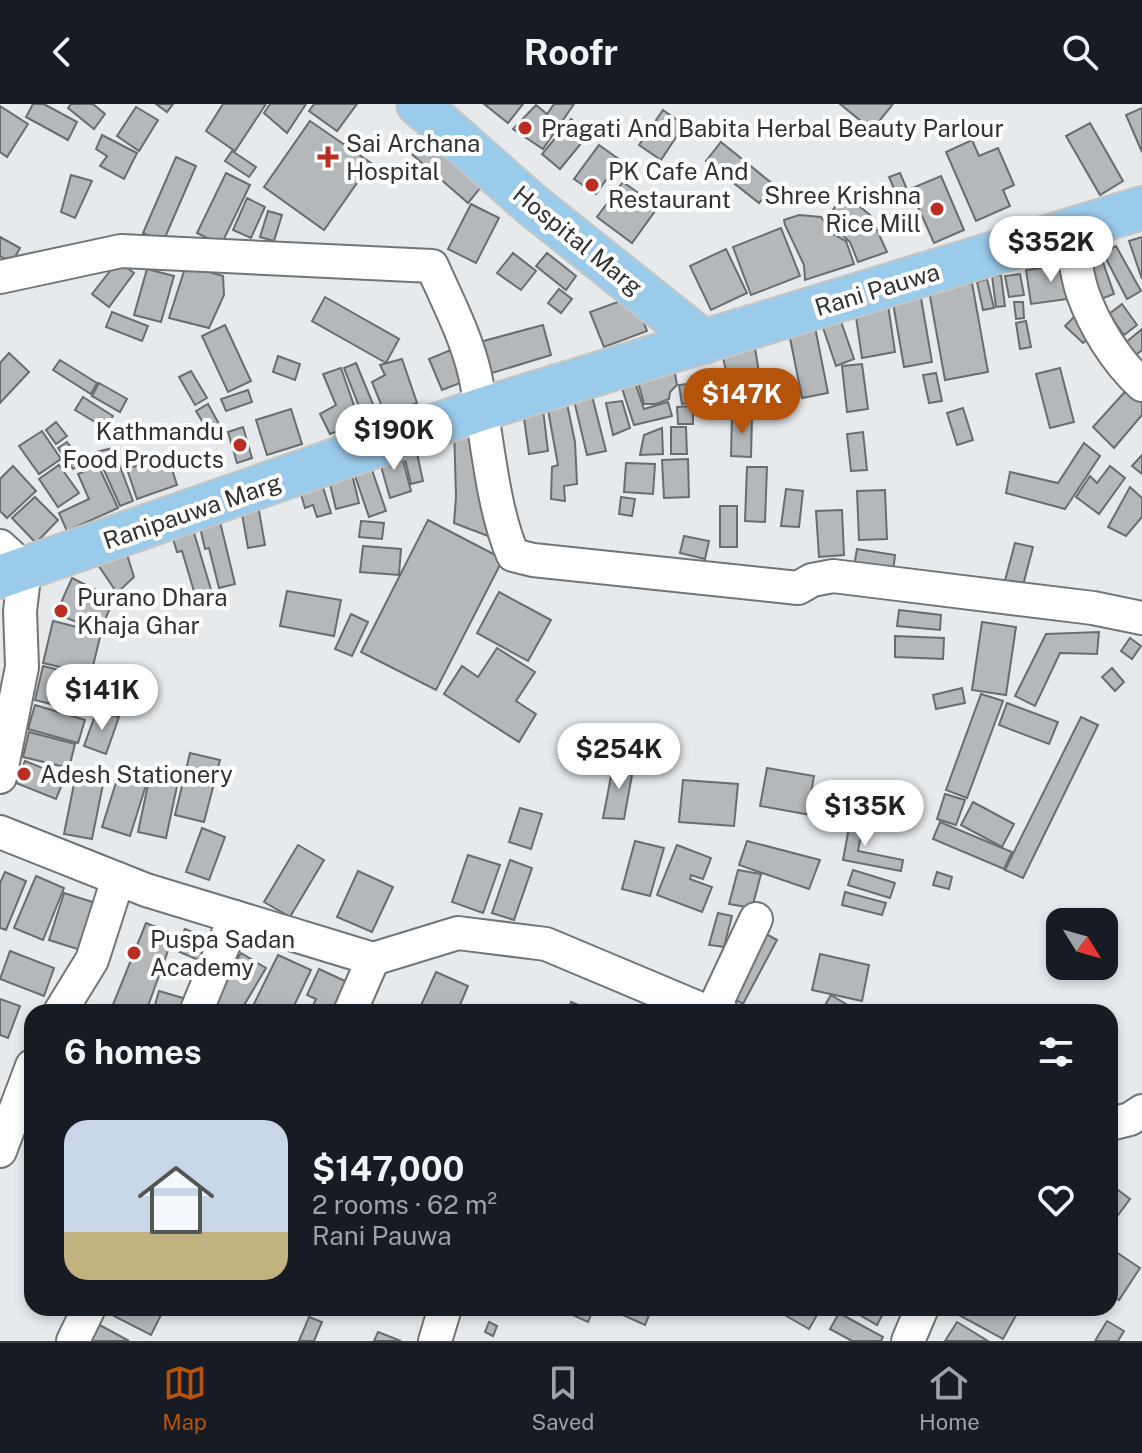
<!DOCTYPE html>
<html lang="en">
<head>
<meta charset="utf-8">
<style>
  :root { --surface:#171b24; --page:#20242c; --text:#f1f3f6; --muted:#9ea1a6; --line:#363941; --accent:#b45309 }
  body { margin:0; font-family:"Public Sans",sans-serif; background:var(--page); color:var(--text); height:100vh; display:flex; flex-direction:column; font-size:30px; white-space:nowrap }
  * { box-sizing:border-box; margin:0 }
  p { font-size:26px; color:var(--muted) }
  .icon { flex:none; width:44px; height:44px; fill:none; stroke:currentColor; stroke-width:2; stroke-linecap:round; stroke-linejoin:round }
  .map { position:relative; flex:1; overflow:hidden }
  .side { position:absolute; left:24px; top:900px; width:1094px; height:312px; display:flex; flex-direction:column; background:var(--surface); border-radius:24px; box-shadow:0 4px 12px #0003 }
  .side>* { flex:none }
  .needle { width:52px; rotate:127deg }
  .buttons { position:absolute; left:1046px; top:804px; display:grid; gap:16px }
  .buttons a { display:grid; place-items:center; width:72px; height:72px; border-radius:16px; background:var(--surface); box-shadow:0 4px 12px #0003; font-size:40px }
  .price { position:absolute; translate:-50% -68px; padding:0 18px; border-radius:28px; background:#fff; color:#222; font-size:26px; line-height:52px; filter:drop-shadow(0 2px 4px #0008) }
  .price::after { content:''; position:absolute; left:50%; top:48px; width:24px; height:18px; margin-left:-12px; background:inherit; clip-path:polygon(0 0,100% 0,50% 100%) }
  .price.selected { background:var(--accent); color:#fff }
  ul { padding:0; list-style:none }
  li { display:flex; align-items:center; gap:24px; height:200px; padding:0 40px }
  li+li { border-top:2px solid var(--line) }
  li span { display:grid; place-items:center; flex:none; width:224px; height:160px; border-radius:24px; color:#555 }
  li>.icon { margin-inline-start:auto }
  span .icon { width:96px; height:96px; fill:#fffc; stroke-width:1 }
  li b { font-size:34px }
  h2 { display:flex; justify-content:space-between; align-items:center; height:96px; padding:0 40px; font-size:34px }
  header { display:flex; justify-content:space-between; align-items:center; height:104px; padding:0 40px; background:var(--surface); font-size:36px; font-weight:700 }
  .tab-bar { display:flex; justify-content:space-around; align-items:center; height:112px; border-top:2px solid var(--line); background:var(--surface); font-size:22px; color:var(--muted) }
  .tab-bar a { display:grid; justify-items:center; gap:4px }
  .tab-bar .selected { color:var(--accent) }
  .map>svg:first-child { display:block }
  .building { fill:#b4b8bb; stroke:#696d70; stroke-width:2 }
  .lines { fill:none; stroke-linecap:round; stroke-linejoin:round }
  .minor-casing { stroke:#717578; stroke-width:36 }
  .major-casing { stroke:#c5c6c6; stroke-width:46 }
  .minor { stroke:#fff; stroke-width:32 }
  .major { stroke:#9bcbeb; stroke-width:42 }
  .poi-dot { fill:#bb2d22; stroke:#fff; stroke-width:3 }
  .labels { text-anchor:middle; dominant-baseline:central; stroke-width:8; stroke-linejoin:round; paint-order:stroke }
  .poi-label { font-size:24px; fill:#313234; stroke:#fff; text-anchor:start }
  .street-label { font-size:24px; fill:#313234; stroke:#fff }
</style>
</head>
<body>
<header><svg class="icon" aria-label="back" viewBox="0 0 24 24"><path d="M15 5l-7 7 7 7"/></svg>Roofr<svg class="icon" aria-label="search" viewBox="0 0 24 24"><circle cx="10" cy="10" r="6"/><path d="M15 15l6 6"/></svg></header>
<div class="map">
<svg width="1142" height="1237" viewBox="0 0 1142 1237">
  <rect width="100%" height="100%" fill="#e6eaed"/>
  <g class="building">
    <polygon points="33,0 44,0 77,18 68,36 26,13"/>
    <polygon points="71,0 93,0 105,10 94,25 68,4"/>
    <polygon points="156,0 173,0 167,8"/>
    <polygon points="223,0 266,0 235,47 206,27"/>
    <polygon points="270,0 306,0 287,29 264,9"/>
    <polygon points="314,0 357,0 337,27 309,7"/>
    <polygon points="484,0 523,0 508,19"/>
    <polygon points="554,0 574,0 543,45 513,25 536,1 547,10"/>
    <polygon points="840,0 893,0 872,26"/>
    <polygon points="0,2 28,20 7,53 0,48"/>
    <polygon points="136,3 158,16 139,47 117,32"/>
    <polygon points="1142,4 1142,48 1126,11"/>
    <polygon points="663,6 684,21 661,56 639,41"/>
    <polygon points="571,15 589,30 560,65 542,50"/>
    <polygon points="310,17 371,59 324,126 264,83"/>
    <polygon points="1090,19 1123,77 1100,91 1066,32"/>
    <polygon points="102,31 137,49 124,75 100,62 107,52 96,45"/>
    <polygon points="420,31 480,84 468,99 407,46"/>
    <polygon points="972,36 979,52 998,44 1014,81 1003,86 1010,102 976,117 946,48"/>
    <polygon points="721,38 774,81 759,99 706,57"/>
    <polygon points="599,41 620,56 596,90 574,75"/>
    <polygon points="232,47 256,63 249,73 225,57"/>
    <polygon points="176,53 196,62 163,138 143,129"/>
    <polygon points="226,69 250,81 221,141 197,129"/>
    <polygon points="900,69 906,83 895,87 889,73"/>
    <polygon points="71,71 92,77 75,114 61,108"/>
    <polygon points="941,72 964,126 934,139 910,85"/>
    <polygon points="623,78 658,103 632,139 597,113"/>
    <polygon points="844,90 870,111 887,148 858,158 850,138 826,116"/>
    <polygon points="247,94 265,103 251,134 233,126"/>
    <polygon points="471,100 499,114 476,159 448,145"/>
    <polygon points="268,107 282,111 274,137 260,133"/>
    <polygon points="799,111 821,113 833,130 846,137 854,160 805,176 804,161 785,121 784,116"/>
    <polygon points="781,124 800,172 751,191 733,143"/>
    <polygon points="0,133 20,144 12,159 0,152"/>
    <polygon points="1142,133 1142,175 1129,137"/>
    <polygon points="1116,142 1141,187 1127,195 1103,149"/>
    <polygon points="726,145 747,189 711,206 690,162"/>
    <polygon points="513,149 536,167 521,186 497,169"/>
    <polygon points="547,149 576,172 566,186 536,162"/>
    <polygon points="1100,150 1114,190 1096,197 1082,156"/>
    <polygon points="118,157 134,169 109,203 92,190"/>
    <polygon points="1071,160 1075,194 1031,200 1026,166"/>
    <polygon points="186,161 223,172 224,191 209,224 169,214"/>
    <polygon points="147,165 174,172 161,218 134,211"/>
    <polygon points="1020,170 1024,191 1009,193 1005,172"/>
    <polygon points="1001,171 1005,202 996,203 992,172"/>
    <polygon points="987,175 994,204 983,206 977,178"/>
    <polygon points="972,179 988,268 945,276 929,187"/>
    <polygon points="559,185 572,195 561,209 548,199"/>
    <polygon points="634,192 647,227 604,243 590,208"/>
    <polygon points="325,193 399,235 386,259 312,217"/>
    <polygon points="921,194 932,258 904,263 893,199"/>
    <polygon points="1014,198 1023,198 1024,214 1016,215"/>
    <polygon points="1122,200 1137,221 1124,231 1109,210"/>
    <polygon points="888,201 895,248 862,254 855,206"/>
    <polygon points="837,206 854,255 836,262 819,212"/>
    <polygon points="112,208 148,222 142,237 106,223"/>
    <polygon points="1078,209 1093,231 1083,239 1065,222"/>
    <polygon points="1026,217 1031,243 1020,245 1016,219"/>
    <polygon points="225,221 251,277 228,288 202,232"/>
    <polygon points="543,221 551,251 479,273 476,239"/>
    <polygon points="815,223 828,289 802,294 789,229"/>
    <polygon points="1142,225 1142,246 1136,251 1125,239"/>
    <polygon points="754,237 763,295 752,297 745,279 729,280 721,245"/>
    <polygon points="453,245 465,277 442,286 429,255"/>
    <polygon points="9,249 29,268 0,299 0,259"/>
    <polygon points="278,252 300,260 295,276 273,268"/>
    <polygon points="402,255 417,299 385,310 372,278 385,271 380,261"/>
    <polygon points="60,256 97,279 91,290 53,266"/>
    <polygon points="673,258 677,281 670,288 669,295 656,300 644,300 636,270"/>
    <polygon points="356,259 375,305 362,310 344,264"/>
    <polygon points="862,260 868,305 847,308 842,262"/>
    <polygon points="341,264 360,319 330,330 320,310 336,301 323,270"/>
    <polygon points="1060,264 1074,318 1050,324 1036,270"/>
    <polygon points="191,267 207,294 195,301 179,273"/>
    <polygon points="936,269 942,297 929,299 923,271"/>
    <polygon points="633,272 644,305 668,298 672,312 634,321 619,275"/>
    <polygon points="99,279 127,295 120,308 92,292"/>
    <polygon points="694,279 697,297 682,300 679,281"/>
    <polygon points="1132,280 1142,289 1142,311 1114,344 1093,323"/>
    <polygon points="740,281 744,305 730,307 726,284"/>
    <polygon points="590,284 606,347 587,351 572,288"/>
    <polygon points="248,286 252,298 226,307 221,295"/>
    <polygon points="83,293 113,312 105,324 75,306"/>
    <polygon points="546,295 566,295 575,338 577,380 564,382 565,397 551,395 552,363 558,361"/>
    <polygon points="542,297 548,347 529,350 522,300"/>
    <polygon points="622,297 630,324 613,331 606,299"/>
    <polygon points="208,300 224,329 213,335 196,307"/>
    <polygon points="693,302 693,320 678,320 677,303"/>
    <polygon points="963,304 973,336 957,341 947,309"/>
    <polygon points="291,305 302,340 267,351 256,316"/>
    <polygon points="732,310 752,311 751,353 731,352"/>
    <polygon points="56,318 67,332 56,340 46,326"/>
    <polygon points="477,320 492,425 488,432 454,419 456,393 454,322"/>
    <polygon points="243,323 252,354 237,359 228,328"/>
    <polygon points="671,323 686,323 687,350 671,350"/>
    <polygon points="662,324 663,350 640,351 644,331"/>
    <polygon points="42,327 61,355 39,370 19,342"/>
    <polygon points="863,328 867,366 851,367 847,330"/>
    <polygon points="67,338 82,359 73,365 58,344"/>
    <polygon points="1084,339 1100,352 1065,405 1006,389 1010,368 1058,379"/>
    <polygon points="415,340 423,377 411,380 402,343"/>
    <polygon points="399,342 411,387 390,394 377,348"/>
    <polygon points="113,344 133,397 120,402 96,348"/>
    <polygon points="1142,351 1142,370 1132,362"/>
    <polygon points="688,355 689,393 664,394 662,356"/>
    <polygon points="155,356 158,363 170,359 177,381 137,395 127,365"/>
    <polygon points="369,357 386,407 369,413 352,363"/>
    <polygon points="626,359 655,360 653,390 624,388"/>
    <polygon points="59,361 79,389 58,403 39,375"/>
    <polygon points="98,361 118,404 67,427 59,409 89,395 78,370"/>
    <polygon points="13,362 36,387 7,414 0,407 0,375"/>
    <polygon points="1110,362 1125,374 1099,410 1076,393 1090,372 1097,379"/>
    <polygon points="747,363 767,363 765,418 745,417"/>
    <polygon points="351,366 359,399 336,405 328,372"/>
    <polygon points="318,367 331,409 317,413 313,401 305,404 296,374"/>
    <polygon points="1130,383 1142,394 1142,413 1126,432 1108,423"/>
    <polygon points="786,385 803,387 799,423 781,422"/>
    <polygon points="885,386 887,435 859,436 857,387"/>
    <polygon points="256,390 265,441 248,444 239,393"/>
    <polygon points="35,393 58,416 36,439 12,414"/>
    <polygon points="621,393 635,395 632,412 619,410"/>
    <polygon points="216,401 235,480 219,484 209,444 205,445 196,406"/>
    <rect x="720" y="402" width="17" height="41"/>
    <polygon points="842,406 844,451 819,453 816,407"/>
    <polygon points="189,412 212,489 196,494 182,447 177,448 168,418"/>
    <polygon points="428,416 503,455 436,586 361,548"/>
    <polygon points="361,417 384,419 382,435 359,433"/>
    <polygon points="684,432 709,437 705,455 680,449"/>
    <polygon points="1015,439 1033,443 1021,489 1003,484"/>
    <polygon points="124,441 134,473 117,489 94,455"/>
    <polygon points="363,442 401,445 399,471 360,468"/>
    <polygon points="857,445 895,451 892,475 853,469"/>
    <polygon points="72,474 114,495 100,527 56,510"/>
    <polygon points="287,487 341,496 334,532 280,522"/>
    <polygon points="499,488 551,516 528,557 477,529"/>
    <polygon points="899,506 941,511 940,526 897,522"/>
    <polygon points="351,510 368,518 352,552 335,545"/>
    <polygon points="53,517 101,529 91,570 43,559"/>
    <polygon points="982,518 1016,523 1006,591 972,586"/>
    <polygon points="1099,528 1097,550 1060,549 1035,602 1015,592 1046,530"/>
    <polygon points="895,532 944,534 943,555 895,553"/>
    <polygon points="1130,534 1141,542 1132,555 1121,547"/>
    <polygon points="497,544 535,568 516,597 536,610 519,638 444,590 462,562 478,573"/>
    <polygon points="43,562 99,576 91,610 35,596"/>
    <polygon points="1112,564 1124,578 1115,587 1102,573"/>
    <polygon points="962,584 965,599 936,605 933,591"/>
    <polygon points="981,590 1003,597 967,694 946,686"/>
    <polygon points="1007,599 1058,618 1049,640 999,621"/>
    <polygon points="35,601 85,616 78,639 28,625"/>
    <polygon points="97,606 119,613 106,650 84,642"/>
    <polygon points="1081,613 1098,621 1023,774 1005,766"/>
    <polygon points="29,628 75,640 69,664 23,653"/>
    <polygon points="190,649 220,656 204,718 175,711"/>
    <polygon points="25,657 65,673 56,695 16,679"/>
    <polygon points="614,657 634,660 624,715 603,714"/>
    <polygon points="767,664 814,672 811,689 826,691 822,713 760,702"/>
    <polygon points="119,669 147,678 130,732 102,723"/>
    <polygon points="75,675 103,680 92,735 64,730"/>
    <polygon points="149,676 177,682 166,734 138,728"/>
    <polygon points="683,676 738,680 734,722 679,718"/>
    <polygon points="945,690 965,696 956,721 937,715"/>
    <polygon points="973,698 1014,720 1002,743 961,721"/>
    <polygon points="520,704 542,710 531,745 509,738"/>
    <polygon points="852,707 865,710 858,747 903,756 901,767 843,756"/>
    <polygon points="940,718 1012,748 1004,765 933,735"/>
    <polygon points="202,724 225,733 209,776 186,768"/>
    <polygon points="635,737 664,744 650,792 622,785"/>
    <polygon points="747,737 820,756 809,785 739,761"/>
    <polygon points="298,741 324,756 290,813 264,798"/>
    <polygon points="677,741 711,754 703,775 691,771 690,775 712,783 702,808 657,791"/>
    <polygon points="468,751 500,761 483,809 452,798"/>
    <polygon points="510,756 532,764 514,816 492,809"/>
    <polygon points="738,766 761,770 752,804 729,800"/>
    <polygon points="853,766 895,779 890,794 848,781"/>
    <polygon points="358,767 393,783 372,828 337,813"/>
    <polygon points="5,768 26,777 6,826 0,824 0,779"/>
    <polygon points="937,768 952,773 949,785 933,781"/>
    <polygon points="36,772 64,784 43,836 14,824"/>
    <polygon points="845,788 886,799 882,811 842,801"/>
    <polygon points="64,789 102,801 87,848 49,836"/>
    <polygon points="718,809 732,812 724,843 709,841"/>
    <polygon points="146,819 174,830 148,902 136,901 132,908 121,908 112,903"/>
    <polygon points="185,825 219,839 210,861 175,846"/>
    <polygon points="757,825 777,836 743,900 723,889"/>
    <polygon points="10,847 54,864 44,892 0,875"/>
    <polygon points="241,849 266,864 240,908 211,908 207,906"/>
    <polygon points="820,850 869,861 862,897 812,886"/>
    <polygon points="278,851 311,866 291,908 250,908"/>
    <polygon points="319,865 356,882 344,908 310,908 316,895 307,891"/>
    <polygon points="436,868 468,882 457,908 418,908"/>
    <polygon points="159,887 193,897 188,908 160,908 154,904"/>
    <polygon points="831,891 846,900 841,908 821,908"/>
    <polygon points="0,895 20,902 8,934 0,931"/>
    <polygon points="571,898 596,908 567,908"/>
    <polygon points="1110,1080 1130,1095 1110,1122"/>
    <polygon points="1110,1144 1140,1164 1119,1196 1110,1190"/>
    <polygon points="118,1204 156,1204 163,1207 151,1231 114,1212"/>
    <polygon points="570,1204 594,1204 588,1218 568,1209"/>
    <polygon points="607,1204 652,1204 645,1221"/>
    <polygon points="784,1204 821,1204 809,1225 781,1209"/>
    <polygon points="861,1204 886,1204 877,1221 860,1211 863,1205"/>
    <polygon points="946,1204 1020,1204 1003,1235"/>
    <polygon points="839,1209 883,1233 881,1237 852,1237 830,1225"/>
    <polygon points="309,1213 322,1218 314,1237 299,1237"/>
    <polygon points="1107,1217 1124,1227 1118,1237 1095,1237"/>
    <polygon points="489,1218 497,1222 493,1232 485,1228"/>
    <polygon points="957,1218 988,1237 945,1237"/>
    <polygon points="96,1219 129,1237 87,1237"/>
    <polygon points="378,1228 401,1237 374,1237"/>
  </g>
  <g class="lines">
    <g class="minor-casing">
      <g id="minor">
        <path d="M1070 127C1074 147 1076 170 1083 190 1095 223 1116 257 1142 281"/>
        <path d="M0 173 121 147 432 162C448 198 466 232 475 271 487 326 491 401 513 451L533 456 798 484 812 476 833 472 1093 504 1142 514"/>
        <polyline points="0,442 25,465 20,507 22,563 0,673"/>
        <polyline points="0,728 146,786 373,855 458,829 546,840 708,908"/>
        <polyline points="60,908 92,856 118,775"/>
        <polyline points="196,908 235,813"/>
        <polyline points="350,908 373,855"/>
        <polyline points="722,908 716,900 756,815"/>
        <polyline points="1110,1020 1130,1015 1142,1007"/>
        <polyline points="0,1047 32,962"/>
        <polyline points="73,1237 89,1204"/>
        <polyline points="435,1237 445,1204"/>
        <polyline points="908,1237 922,1204"/>
      </g>
    </g>
    <g class="major-casing">
      <g id="major">
        <polyline points="418,0 531,100 704,238"/>
        <polyline points="0,473 482,305 1142,104"/>
      </g>
    </g>
    <use href="#minor" class="minor"/>
    <use href="#major" class="major"/>
  </g>
  <g class="poi-dot">
    <circle cx="525" cy="24" r="8"/>
    <path d="M324 41h8v8h8v8h-8v8h-8v-8h-8v-8h8z"/>
    <circle cx="592" cy="81" r="8"/>
    <circle cx="937" cy="105" r="8"/>
    <circle cx="240" cy="341" r="8"/>
    <circle cx="61" cy="507" r="8"/>
    <circle cx="24" cy="670" r="8"/>
    <circle cx="134" cy="849" r="8"/>
  </g>
  <g class="labels">
    <g class="poi-label">
      <text x="541" y="24">Pragati And Babita Herbal Beauty Parlour</text>
      <text x="346" y="39">Sai Archana<tspan x="346" dy="28">Hospital</tspan></text>
      <text x="608" y="67">PK Cafe And<tspan x="608" dy="28">Restaurant</tspan></text>
      <text x="921" y="91" text-anchor="end">Shree Krishna<tspan x="921" dy="28">Rice Mill</tspan></text>
      <text x="224" y="327" text-anchor="end">Kathmandu<tspan x="224" dy="28">Food Products</tspan></text>
      <text x="77" y="493">Purano Dhara<tspan x="77" dy="28">Khaja Ghar</tspan></text>
      <text x="40" y="670">Adesh Stationery</text>
      <text x="150" y="835">Puspa Sadan<tspan x="150" dy="28">Academy</tspan></text>
    </g>
    <g class="street-label">
      <text transform="translate(578 136) rotate(39)">Hospital Marg</text>
      <text transform="translate(877 185) rotate(-17)">Rani Pauwa</text>
      <text transform="translate(192 407) rotate(-19)">Ranipauwa Marg</text>
    </g>
  </g>
</svg>
<div class="buttons">
<a><svg class="needle" viewBox="-14 -14 28 28"><path d="M0-13l5 13h-10z" fill="#e53935"/><path d="M0 13l5-13h-10z" fill="#9ea1a6"/></svg></a>
</div>
<b class="price" style="left:1051px;top:180px">$352K</b>
<b class="price selected" style="left:742px;top:332px">$147K</b>
<b class="price" style="left:394px;top:368px">$190K</b>
<b class="price" style="left:102px;top:628px">$141K</b>
<b class="price" style="left:619px;top:687px">$254K</b>
<b class="price" style="left:865px;top:744px">$135K</b>
<section class="side">
<h2>6 homes<svg class="icon" aria-label="filters" viewBox="0 0 24 24"><path d="M4 7h16M4 17h16"/><circle cx="9" cy="7" r="2"/><circle cx="15" cy="17" r="2"/></svg></h2>
<ul>
<li><span style="background:linear-gradient(#c9d6e8 70%,#c2b280 0)"><svg class="icon" aria-label="home" viewBox="0 0 24 24"><path d="M3 11l9-7 9 7M6 9v11h12V9"/></svg></span><div><b>$147,000</b><p>2 rooms · 62 m²</p><p>Rani Pauwa</p></div><svg class="icon" aria-label="heart" viewBox="0 0 24 24"><path d="M12 20l-8-8c-3-5 5-10 8-4 3-6 11-1 8 4z"/></svg></li>
</ul>
</section>
</div>
<nav class="tab-bar">
<a class="selected"><svg class="icon" aria-label="map" viewBox="0 0 24 24"><path d="M3 6l6-2 6 2 6-2v14l-6 2-6-2-6 2zM9 4v14M15 6v14"/></svg>Map</a>
<a><svg class="icon" aria-label="saved" viewBox="0 0 24 24"><path d="M7 4h10v16l-5-4-5 4z"/></svg>Saved</a>
<a><svg class="icon" aria-label="home" viewBox="0 0 24 24"><path d="M3 11l9-7 9 7M6 9v11h12V9"/></svg>Home</a>
</nav>
</body>
</html>
